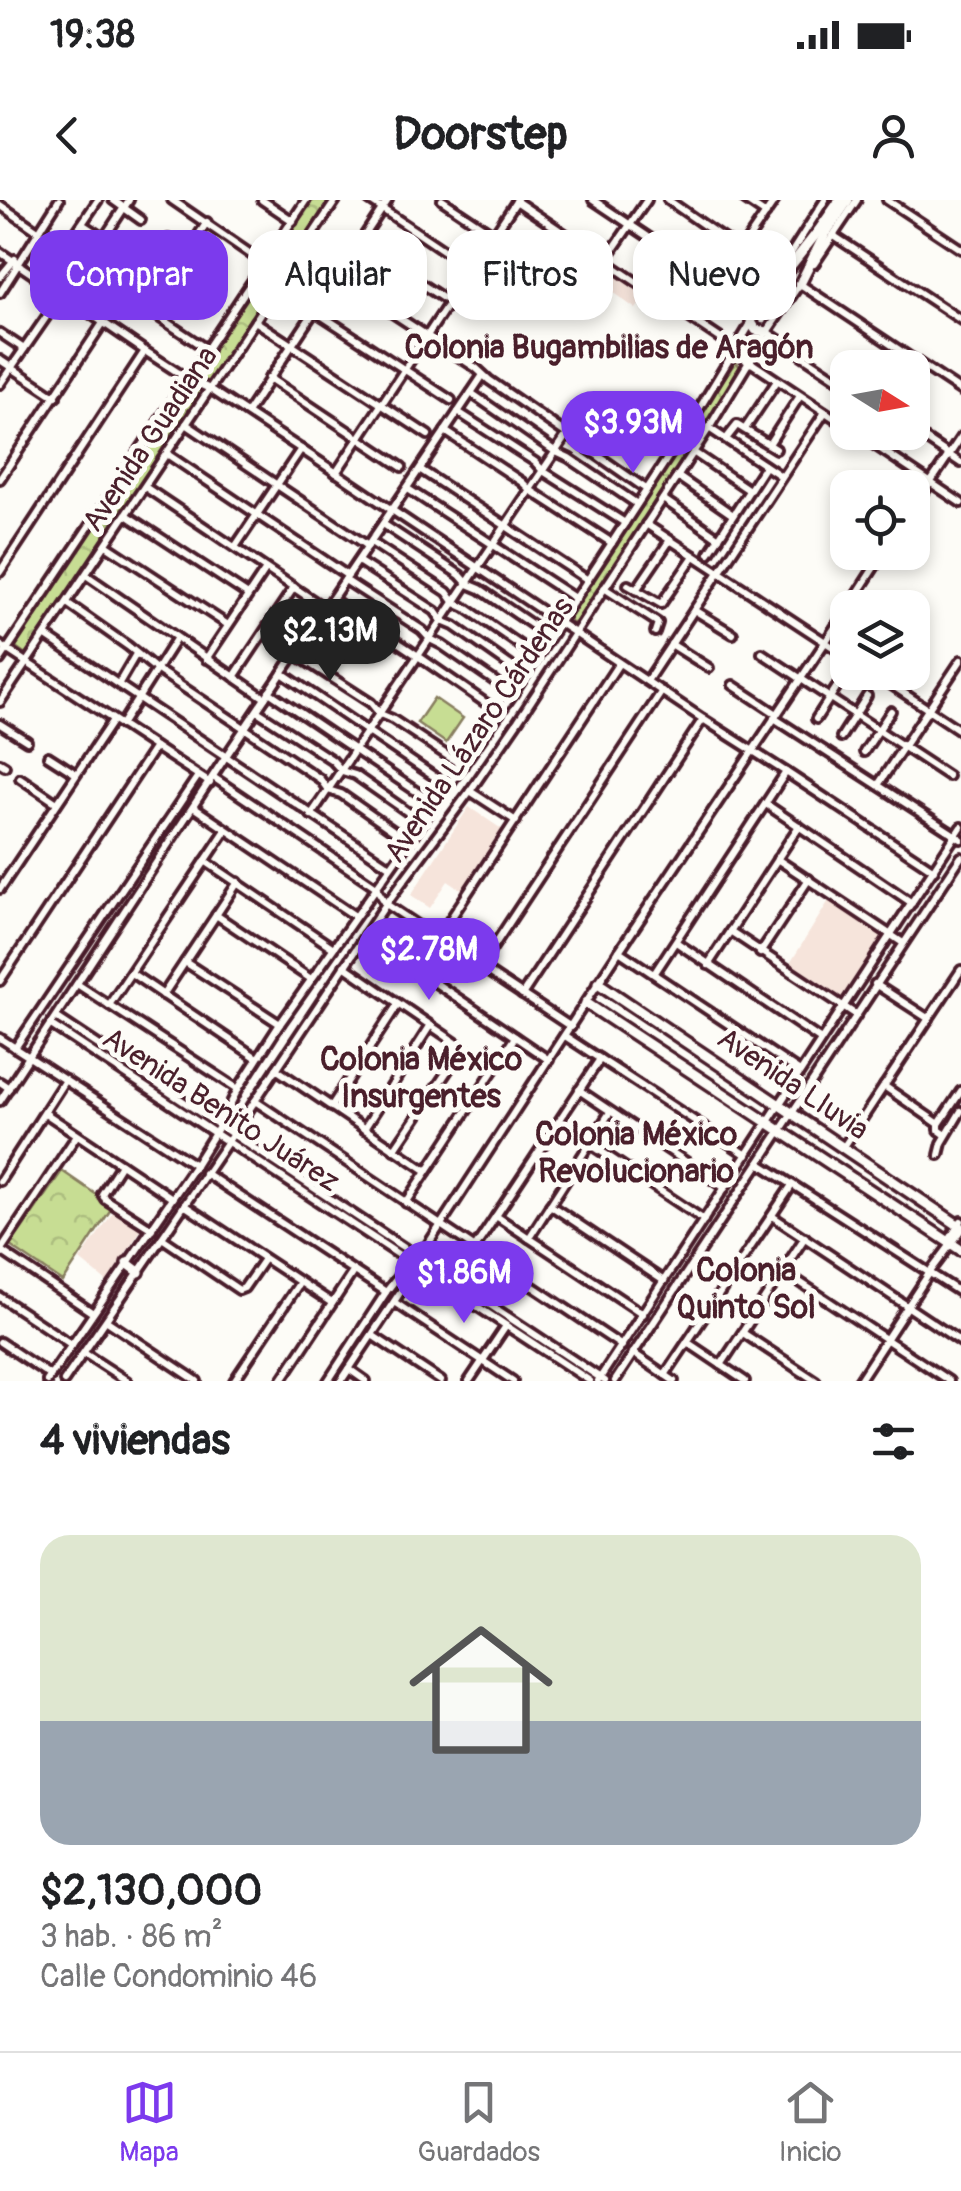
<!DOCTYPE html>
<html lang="es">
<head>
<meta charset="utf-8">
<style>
  :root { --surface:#fff; --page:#f6f6f6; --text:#202124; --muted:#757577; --line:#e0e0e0; --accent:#7c3aed }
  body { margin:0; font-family:Pangolin,sans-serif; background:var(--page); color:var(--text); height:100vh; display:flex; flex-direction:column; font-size:38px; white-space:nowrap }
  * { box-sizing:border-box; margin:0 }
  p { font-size:32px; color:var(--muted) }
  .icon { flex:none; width:55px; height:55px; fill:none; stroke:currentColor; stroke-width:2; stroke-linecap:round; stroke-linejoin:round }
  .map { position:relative; height:1181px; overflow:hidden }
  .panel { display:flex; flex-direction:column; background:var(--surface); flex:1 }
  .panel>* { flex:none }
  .banner { position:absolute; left:30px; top:30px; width:902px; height:90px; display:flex; gap:20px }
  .needle { width:65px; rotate:101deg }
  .tools { position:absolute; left:830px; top:150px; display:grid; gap:20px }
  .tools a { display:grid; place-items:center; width:100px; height:100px; border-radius:20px; background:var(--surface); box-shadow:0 5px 15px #0003; font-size:50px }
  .price { position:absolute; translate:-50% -85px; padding:0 22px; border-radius:35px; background:var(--accent); color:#fff; font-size:32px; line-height:65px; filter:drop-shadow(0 2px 5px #0008) }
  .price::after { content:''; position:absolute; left:50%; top:60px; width:30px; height:22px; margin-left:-15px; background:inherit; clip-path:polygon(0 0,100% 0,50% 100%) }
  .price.on { background:#222; color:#fff }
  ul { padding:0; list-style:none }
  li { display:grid; align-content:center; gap:20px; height:530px; padding:0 40px }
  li+li { border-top:2px solid var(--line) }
  li span { display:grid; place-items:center; height:310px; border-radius:30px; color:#555 }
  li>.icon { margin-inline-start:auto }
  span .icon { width:180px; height:180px; fill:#fffc; stroke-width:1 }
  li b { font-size:42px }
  h2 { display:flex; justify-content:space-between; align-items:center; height:120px; padding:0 40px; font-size:42px }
  .tag { padding:0 35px; border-radius:30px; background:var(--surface); box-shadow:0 5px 15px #0003; font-size:35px; line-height:90px }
  .tag.on { background:var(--accent); color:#fff }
  .status { display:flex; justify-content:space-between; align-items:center; height:70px; padding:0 50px; background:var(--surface); direction:ltr }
  .status svg { height:28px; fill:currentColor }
  header { display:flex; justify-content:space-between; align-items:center; height:130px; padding:0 40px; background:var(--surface); font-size:45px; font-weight:700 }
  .dock { display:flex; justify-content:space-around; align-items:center; height:140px; border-top:2px solid var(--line); background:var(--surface); font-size:28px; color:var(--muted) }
  .dock a { display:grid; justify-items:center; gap:5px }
  .dock .on { color:var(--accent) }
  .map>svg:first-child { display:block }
  .built { fill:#f6e4db }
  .grass { fill:#c7dd93; stroke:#887e5f; stroke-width:2.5 }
  .park { fill:url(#park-crowns); stroke:#887e5f; stroke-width:2.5 }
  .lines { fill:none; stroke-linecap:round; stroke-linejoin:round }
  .minor-casing { stroke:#4a1f2b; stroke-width:14 }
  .major-casing { stroke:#4a1f2b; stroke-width:16 }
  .minor { stroke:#fdfcf7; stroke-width:6 }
  .major { stroke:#fdfcf7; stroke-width:9 }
  .labels { text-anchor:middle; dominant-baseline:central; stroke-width:10; stroke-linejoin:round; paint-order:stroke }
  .street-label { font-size:30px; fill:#4a1f2b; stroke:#fdfcf7 }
  .neighbourhood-label { font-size:32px; font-weight:bold; fill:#4a1f2b; stroke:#fdfcf7 }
</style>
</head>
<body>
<div class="status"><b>19:38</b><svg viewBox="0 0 49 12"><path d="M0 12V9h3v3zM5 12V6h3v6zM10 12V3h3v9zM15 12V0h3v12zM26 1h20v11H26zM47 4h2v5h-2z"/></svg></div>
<header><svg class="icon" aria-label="back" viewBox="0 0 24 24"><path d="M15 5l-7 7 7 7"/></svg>Doorstep<svg class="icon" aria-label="person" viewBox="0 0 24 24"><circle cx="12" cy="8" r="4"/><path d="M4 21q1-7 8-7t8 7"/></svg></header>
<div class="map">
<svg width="961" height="1181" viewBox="0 0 961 1181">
  <defs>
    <pattern id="park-crowns" width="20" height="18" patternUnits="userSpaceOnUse" patternTransform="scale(2.5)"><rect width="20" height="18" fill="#c7dd93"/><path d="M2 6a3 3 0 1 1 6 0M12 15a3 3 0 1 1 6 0" fill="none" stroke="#acbd7f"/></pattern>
  </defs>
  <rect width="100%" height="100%" fill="#fdfcf7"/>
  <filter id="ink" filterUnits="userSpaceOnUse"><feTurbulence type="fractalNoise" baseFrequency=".01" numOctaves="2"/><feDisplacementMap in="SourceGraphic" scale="20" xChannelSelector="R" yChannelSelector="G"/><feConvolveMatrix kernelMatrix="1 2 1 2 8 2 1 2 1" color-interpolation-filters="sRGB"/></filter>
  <g filter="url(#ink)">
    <g class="built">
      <polygon points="569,43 642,93 642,101 636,109 561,56"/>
      <polygon points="469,607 503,630 463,691 448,681 430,708 411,695"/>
      <polygon points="830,699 883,735 841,799 789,765"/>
      <polygon points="116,1008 144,1025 107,1082 80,1060"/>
    </g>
    <polygon class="grass" points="434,498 463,518 446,543 417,523"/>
    <g class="park">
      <polygon points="308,0 332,0 209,185 195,176"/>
      <polygon points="735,162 743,168 590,402 575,423 571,423 570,416 583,393"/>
      <polygon points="189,183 203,193 27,455 13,445"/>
      <polygon points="62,971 113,1006 63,1082 10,1046"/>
    </g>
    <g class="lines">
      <g class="minor-casing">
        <g id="minor">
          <polyline points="98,0 64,50 64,54 208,150"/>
          <polyline points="113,0 141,20"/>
          <polyline points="172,0 265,64"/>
          <polyline points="262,0 293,21"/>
          <polyline points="369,0 510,95"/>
          <polyline points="442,0 539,65"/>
          <polyline points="593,0 717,83"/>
          <polyline points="668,0 779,77"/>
          <polyline points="745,0 766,14"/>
          <polyline points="887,0 961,49"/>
          <polyline points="516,1 736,149"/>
          <polyline points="0,5 38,31"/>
          <polyline points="82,24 122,50"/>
          <polyline points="834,36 961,120"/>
          <polygon points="168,39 213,67 213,72 195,96 168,81 149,67"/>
          <polyline points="360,44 449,102"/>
          <polyline points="0,52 145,151 188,179 210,189 301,249 703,519 786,572 934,670"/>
          <polyline points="301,53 476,168 489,180 646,289"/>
          <polyline points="605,61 647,0"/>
          <polyline points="814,64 857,0"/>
          <polyline points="0,77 15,59"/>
          <polyline points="800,84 961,191"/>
          <polyline points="278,87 451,200"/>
          <polyline points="0,93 59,0"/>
          <polyline points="149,111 207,22"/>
          <polyline points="694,119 775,0"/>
          <polyline points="255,121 428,235"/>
          <polyline points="767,132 848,186"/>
          <polyline points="0,133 24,149"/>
          <polyline points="0,160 56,197"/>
          <polyline points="750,162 848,227"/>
          <polyline points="269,178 402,267"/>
          <polyline points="0,184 58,100 71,87 85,67 129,0"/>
          <polyline points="471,193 556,252 569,258 637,304"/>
          <polyline points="458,212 535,262 543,271 625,323"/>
          <polyline points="247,213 388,0"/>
          <polyline points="186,224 368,346"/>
          <polyline points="709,228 781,276"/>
          <polyline points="745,229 777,181"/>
          <polyline points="912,230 961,263"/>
          <polyline points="445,231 522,282 530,290 612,343"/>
          <polyline points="855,232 961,303"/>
          <polyline points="726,239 737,225 776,249"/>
          <polyline points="769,244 800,196"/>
          <polyline points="693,252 749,290"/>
          <polyline points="167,254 348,376"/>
          <polyline points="421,270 588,380"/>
          <polyline points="336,273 517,0"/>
          <polyline points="677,276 733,315"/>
          <polyline points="0,279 103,123"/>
          <polyline points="145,287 326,409"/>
          <polyline points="408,289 576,399"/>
          <polyline points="663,299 719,338"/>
          <polyline points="912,310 961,237"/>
          <polyline points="126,315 248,395"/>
          <polyline points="383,324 460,375 468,384 480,389 550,437"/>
          <polyline points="646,324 848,457"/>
          <polyline points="371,342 447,392 455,403 466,408 537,457"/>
          <polyline points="106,345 228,425"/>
          <polyline points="235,347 301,249"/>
          <polyline points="709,353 765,266"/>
          <polyline points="358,361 435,411 442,421 454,426 525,476"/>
          <polyline points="0,372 145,151"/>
          <polyline points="86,375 265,498"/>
          <polyline points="345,380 422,430 430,439 442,445 513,494"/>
          <polyline points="628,385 661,404 694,356"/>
          <polyline points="604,388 658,423 655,432"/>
          <polyline points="636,390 670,340"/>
          <polyline points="332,399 408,449 500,513"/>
          <polyline points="67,403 128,446 156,469 320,579 328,590 341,594 408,641"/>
          <polyline points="848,408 884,352"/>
          <polyline points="694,410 733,434"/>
          <polyline points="46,436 389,666"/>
          <polyline points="671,444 709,468"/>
          <polyline points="0,445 210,583"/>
          <polyline points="762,453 948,576"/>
          <polyline points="295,454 371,503 380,514 392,519 463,566"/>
          <polyline points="206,459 266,369"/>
          <polyline points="0,460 306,0"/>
          <polyline points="872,472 961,531"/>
          <polyline points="282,473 448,586"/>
          <polyline points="234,477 294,387"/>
          <polyline points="647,481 825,212"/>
          <polyline points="119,483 136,454"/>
          <polyline points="733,485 777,514"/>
          <polyline points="269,492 435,604"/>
          <polyline points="0,502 336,0"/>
          <polyline points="257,511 332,560 342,571 355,575 422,622"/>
          <polyline points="774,518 961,639"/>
          <polyline points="816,519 840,482"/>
          <polyline points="0,524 27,541"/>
          <polyline points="121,525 176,439"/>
          <polyline points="841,537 867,496"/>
          <polyline points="864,552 891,511"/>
          <polyline points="48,556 76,574"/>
          <polyline points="0,563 5,566"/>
          <polyline points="213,577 375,686 386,704 571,827"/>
          <polyline points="20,578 57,603"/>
          <polyline points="878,585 961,460"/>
          <polyline points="470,591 516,621"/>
          <polyline points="766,604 912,703"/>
          <polyline points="193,607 355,716"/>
          <polyline points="311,615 568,233"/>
          <polyline points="777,659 903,743"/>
          <polyline points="205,661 332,747"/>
          <polyline points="0,689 113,520"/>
          <polyline points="216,715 311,779"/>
          <polyline points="730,731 855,814"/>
          <polyline points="365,735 549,860"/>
          <polyline points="438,738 619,463"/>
          <polyline points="676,742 821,840"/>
          <polyline points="619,751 800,872"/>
          <polyline points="760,753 809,679"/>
          <polyline points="185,762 280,824"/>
          <polyline points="708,765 799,626"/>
          <polyline points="344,766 494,869"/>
          <polyline points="480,767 662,491"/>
          <polyline points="131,773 257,858"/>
          <polyline points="654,774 786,572"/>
          <polyline points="0,781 155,547"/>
          <polyline points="77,784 238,889"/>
          <polyline points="875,784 929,819"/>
          <polyline points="163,795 238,682"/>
          <polyline points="522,795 703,519"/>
          <polyline points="109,805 226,630"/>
          <polyline points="56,817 605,1181"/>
          <polyline points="51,825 590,1181"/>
          <polyline points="565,836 747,955"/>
          <polyline points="0,838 195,965"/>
          <polyline points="15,848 198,576"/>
          <polyline points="276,869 427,971"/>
          <polyline points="0,882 9,888"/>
          <polyline points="884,886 939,924 939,930 946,935"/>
          <polyline points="579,890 725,988"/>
          <polyline points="0,901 226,556 483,175"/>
          <polyline points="255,901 622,1146"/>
          <polyline points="331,907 398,804"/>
          <polyline points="45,913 172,998"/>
          <polyline points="939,924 961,891"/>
          <polyline points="364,929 430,826"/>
          <polyline points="590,944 704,1020"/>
          <polyline points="843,948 961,770"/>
          <polyline points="394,950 463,848"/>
          <polyline points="939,955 942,943 961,911"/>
          <polyline points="759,963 961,1093"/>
          <polyline points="121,964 102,994 105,999 152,1029"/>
          <polyline points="205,973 386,1092"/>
          <polyline points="0,981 65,880"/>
          <polyline points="406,1003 515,837"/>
          <polyline points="184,1005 332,1103"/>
          <polyline points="550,1005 664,1081"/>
          <polyline points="496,1016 643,1114"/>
          <polyline points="772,1016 961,1142"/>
          <polyline points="162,1038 239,1090 244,1088 264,1059"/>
          <polyline points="529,1038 610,912"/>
          <polyline points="948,1042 961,1021"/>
          <polyline points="474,1049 600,859"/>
          <polyline points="0,1050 93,1113"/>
          <polyline points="0,1051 77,935"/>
          <polyline points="783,1071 949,1181"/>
          <polyline points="0,1097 72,1145"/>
          <polyline points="394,1102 513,1181"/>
          <polyline points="107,1121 197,1181"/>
          <polyline points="743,1133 816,1181"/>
          <polyline points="372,1135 441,1181"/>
          <polyline points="0,1142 51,1176"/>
          <polyline points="687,1142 745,1181"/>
          <polyline points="84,1153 127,1181"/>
          <polyline points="633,1153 674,1181"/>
          <polyline points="721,1165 805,1037"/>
          <polyline points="349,1169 366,1181"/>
          <polyline points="665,1175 792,985"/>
          <polyline points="47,1181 195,965 220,925 238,889 280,824 513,494 693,219 779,77 781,69 825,0"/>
          <polyline points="64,1181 233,934 386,704 470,591 518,521 709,228 767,132 801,82"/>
          <polyline points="234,1181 300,1082"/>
          <polyline points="281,1181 353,1072"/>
          <polyline points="328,1181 386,1092 412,1059"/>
          <polyline points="341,1181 417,1067 425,1049 619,751 848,408"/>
          <polyline points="469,1181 506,1126"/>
          <polyline points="598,1181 961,627"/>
          <polyline points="615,1181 961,657"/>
          <polyline points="859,1181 930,1072 961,1031"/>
        </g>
      </g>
      <g class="major-casing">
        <g id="major">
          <polyline points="779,77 786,72 819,30 840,0"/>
          <polyline points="800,84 825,34 848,0"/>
          <polyline points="751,122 756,130 767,132"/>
          <polyline points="736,149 750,162"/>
          <polyline points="598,783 961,1027"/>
          <polyline points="586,803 961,1050"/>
          <polyline points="127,1063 139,1072"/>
        </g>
      </g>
      <use href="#minor" class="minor"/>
      <use href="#major" class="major"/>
    </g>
  </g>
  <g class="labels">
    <g class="street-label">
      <text transform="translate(150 239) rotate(-56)">Avenida Guadiana</text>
      <text transform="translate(479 530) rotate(-56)">Avenida Lázaro Cárdenas</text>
      <text transform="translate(793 884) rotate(34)">Avenida Lluvia</text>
      <text transform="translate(221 910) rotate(33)">Avenida Benito Juárez</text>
    </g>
    <g class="neighbourhood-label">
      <text x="609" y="148">Colonia Bugambilias de Aragón</text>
      <text x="421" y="860">Colonia México<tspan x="421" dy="37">Insurgentes</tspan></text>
      <text x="636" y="935">Colonia México<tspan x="636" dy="37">Revolucionario</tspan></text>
      <text x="746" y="1071">Colonia<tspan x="746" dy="37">Quinto Sol</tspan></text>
    </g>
  </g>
</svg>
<div class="tools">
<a><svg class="needle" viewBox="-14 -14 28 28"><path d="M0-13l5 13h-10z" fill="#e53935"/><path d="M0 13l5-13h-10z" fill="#757577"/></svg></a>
<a><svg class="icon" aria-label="locate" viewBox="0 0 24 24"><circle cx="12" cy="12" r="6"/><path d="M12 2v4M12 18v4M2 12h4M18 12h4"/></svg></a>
<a><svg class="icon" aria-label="layers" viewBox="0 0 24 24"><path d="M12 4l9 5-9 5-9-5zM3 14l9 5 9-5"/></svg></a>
</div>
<b class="price" style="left:633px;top:276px">$3.93M</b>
<b class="price on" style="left:330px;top:484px">$2.13M</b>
<b class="price" style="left:429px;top:803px">$2.78M</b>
<b class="price" style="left:464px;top:1126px">$1.86M</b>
<div class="banner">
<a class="tag on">Comprar</a>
<a class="tag">Alquilar</a>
<a class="tag">Filtros</a>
<a class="tag">Nuevo</a>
</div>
</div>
<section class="panel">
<h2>4 viviendas<svg class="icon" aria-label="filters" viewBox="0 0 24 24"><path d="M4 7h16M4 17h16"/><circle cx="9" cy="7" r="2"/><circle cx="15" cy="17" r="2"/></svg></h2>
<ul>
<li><span style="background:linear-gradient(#dfe7d0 60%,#9aa5b1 0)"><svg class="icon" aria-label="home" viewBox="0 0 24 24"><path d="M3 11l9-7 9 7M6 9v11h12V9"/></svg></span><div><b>$2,130,000</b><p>3 hab. · 86 m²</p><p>Calle Condominio 46</p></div></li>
</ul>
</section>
<nav class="dock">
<a class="on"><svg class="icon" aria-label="map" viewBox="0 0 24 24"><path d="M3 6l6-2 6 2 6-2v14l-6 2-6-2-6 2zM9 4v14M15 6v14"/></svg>Mapa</a>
<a><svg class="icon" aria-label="saved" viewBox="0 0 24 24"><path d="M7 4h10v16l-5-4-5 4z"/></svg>Guardados</a>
<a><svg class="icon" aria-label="home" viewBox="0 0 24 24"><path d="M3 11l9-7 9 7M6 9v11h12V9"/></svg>Inicio</a>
</nav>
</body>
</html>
